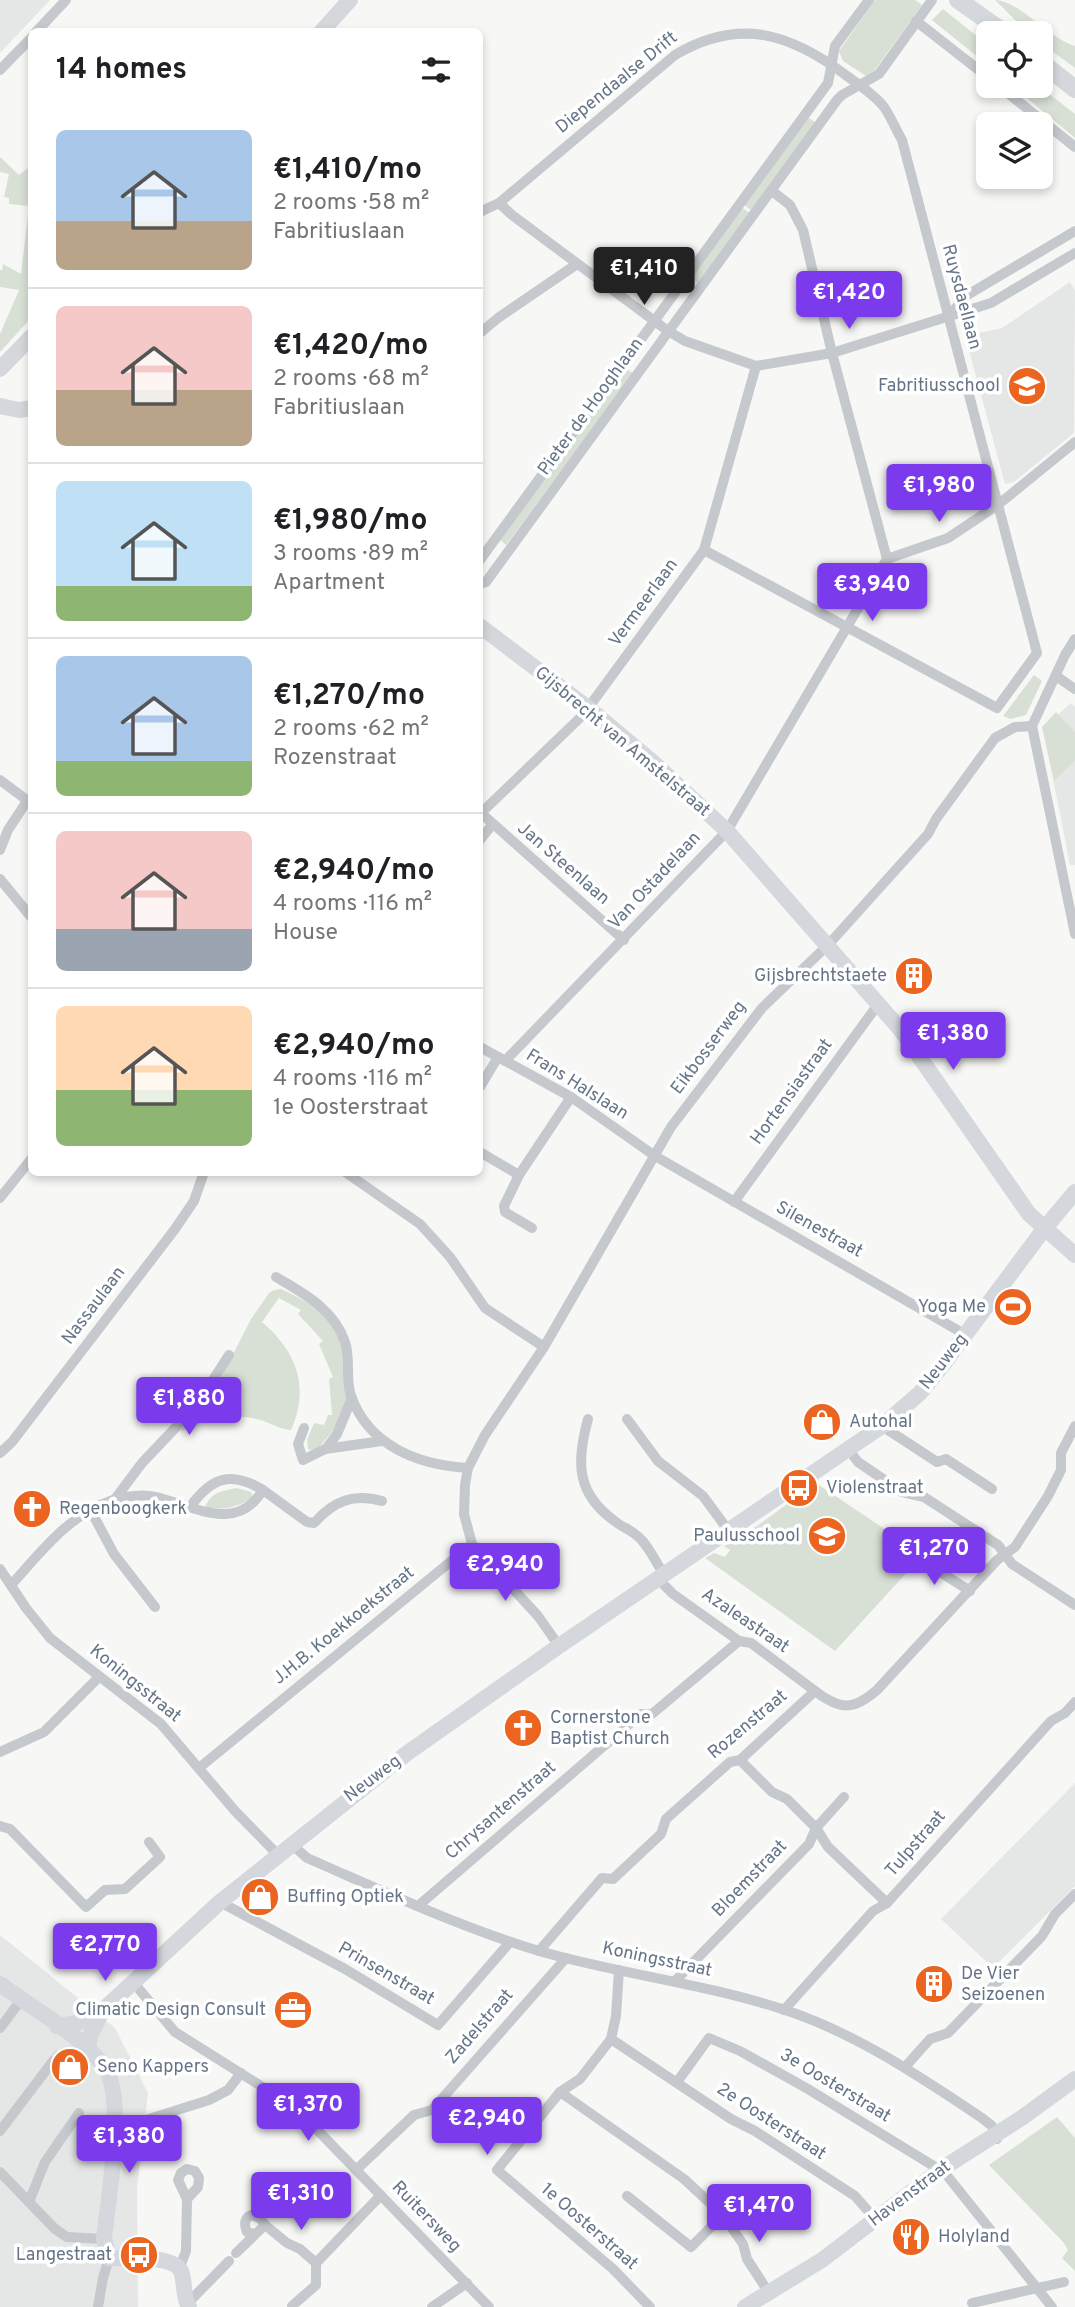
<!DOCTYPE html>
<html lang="en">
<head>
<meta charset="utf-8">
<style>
  :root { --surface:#fff; --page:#f2f2f2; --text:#202124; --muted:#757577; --line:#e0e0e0; --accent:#7c3aed }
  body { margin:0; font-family:Overpass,sans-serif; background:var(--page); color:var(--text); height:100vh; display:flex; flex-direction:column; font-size:26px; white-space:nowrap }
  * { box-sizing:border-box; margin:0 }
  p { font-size:23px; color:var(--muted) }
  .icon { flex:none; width:38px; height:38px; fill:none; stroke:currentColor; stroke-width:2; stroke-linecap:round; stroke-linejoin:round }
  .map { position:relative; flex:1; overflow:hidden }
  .details { position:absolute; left:28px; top:28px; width:455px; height:1148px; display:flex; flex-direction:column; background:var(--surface); border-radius:10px; box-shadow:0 4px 10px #0003 }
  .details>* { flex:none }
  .buttons { position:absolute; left:976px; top:21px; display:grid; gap:14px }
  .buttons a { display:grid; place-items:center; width:77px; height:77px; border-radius:10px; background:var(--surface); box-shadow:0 4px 10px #0003; font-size:35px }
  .price { position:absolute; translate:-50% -60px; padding:0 16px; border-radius:7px; background:var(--accent); color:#fff; font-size:23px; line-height:46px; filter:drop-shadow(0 2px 4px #0008) }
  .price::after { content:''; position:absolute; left:50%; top:42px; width:21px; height:16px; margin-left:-10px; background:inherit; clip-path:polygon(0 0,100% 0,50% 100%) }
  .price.active { background:#222; color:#fff }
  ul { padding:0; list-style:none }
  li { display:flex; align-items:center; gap:21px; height:175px; padding:0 28px }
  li+li { border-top:2px solid var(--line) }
  li span { display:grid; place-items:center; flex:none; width:196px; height:140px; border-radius:10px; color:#555 }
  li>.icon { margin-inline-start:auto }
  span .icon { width:84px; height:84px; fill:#fffc; stroke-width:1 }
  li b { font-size:30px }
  h2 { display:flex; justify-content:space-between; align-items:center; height:84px; padding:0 28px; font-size:30px }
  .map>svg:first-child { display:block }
  .built { fill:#e5e7e6 }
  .green { fill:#d8e0d6 }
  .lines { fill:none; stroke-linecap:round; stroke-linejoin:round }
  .street-tunnel { stroke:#d2d7da; stroke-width:10; stroke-dasharray:10 5; stroke-linecap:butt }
  .street { stroke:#c5c8cc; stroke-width:10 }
  .secondary { stroke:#d4d8dd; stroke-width:16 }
  .primary { stroke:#d4d8dd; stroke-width:18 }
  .labels { text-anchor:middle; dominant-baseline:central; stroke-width:7; stroke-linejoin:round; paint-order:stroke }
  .street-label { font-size:18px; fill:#657587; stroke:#fff }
  .poi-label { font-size:18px; fill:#657587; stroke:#fff; text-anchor:start }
</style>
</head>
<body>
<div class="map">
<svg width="1075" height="2307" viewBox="0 0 1075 2307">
  <rect width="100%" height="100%" fill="#f7f8f5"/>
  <g class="built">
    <polygon points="0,0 50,0 0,53"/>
    <polygon points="1070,282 1075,291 1074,433 1014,482 1005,484 967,343 976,341 974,334 1002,328"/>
    <polygon points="1071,703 1075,707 1075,865 1070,865 1043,728"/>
    <polygon points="1075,1783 1075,1886 993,1968 941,1919"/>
    <polygon points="0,1935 115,2028 148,2093 137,2187 138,2307 0,2307"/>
  </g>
  <g class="green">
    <polygon points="875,0 915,0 922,5 874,71 866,76 843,61 839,51"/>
    <path d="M995 0C1018 0 1050 39 1075 46V68L1041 43V33H1028Z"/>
    <polygon points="943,9 989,46 989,66 932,20"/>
    <polygon points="1012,86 1039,86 1075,114 1075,138"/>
    <polygon points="808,117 816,123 752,211 744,205"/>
    <polygon points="0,157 19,175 32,165 31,318 0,352 0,334 19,290 0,287 0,270 2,270 3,264 21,274 29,206 9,204 9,198 4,197 9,174 0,172"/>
    <polygon points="742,208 750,213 698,284 693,278 690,279"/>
    <polygon points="625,368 633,373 506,545 500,540"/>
    <polygon points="1034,675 1042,681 1026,715 1010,719 1003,716"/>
    <polygon points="1056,712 1075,732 1075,760 1054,781 1042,727"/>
    <path d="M281 1289C296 1296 311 1303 323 1315 343 1335 352 1374 346 1401 342 1421 329 1437 315 1451L308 1449 307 1440 314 1423 324 1425 328 1415H332L329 1379 333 1377 319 1344 323 1341 298 1314 301 1310 279 1298 262 1322C297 1352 310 1387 291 1430 279 1429 271 1423 260 1420 230 1412 207 1419 180 1432L222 1376 251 1319 269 1293 274 1290Z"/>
    <polygon points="816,1483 916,1550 906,1565 910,1569 835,1651 705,1558 714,1553 725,1557 730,1550 724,1546 757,1526"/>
    <path d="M237 1488 251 1492 253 1497C237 1508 224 1510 205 1508 210 1492 222 1491 237 1488Z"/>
    <polygon points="1057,2117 1075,2138 1075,2271 1062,2258 1068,2250 1064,2243 989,2165"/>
  </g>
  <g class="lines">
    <polyline class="street-tunnel" points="53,2061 62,2051"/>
    <g class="street">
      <polyline points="916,21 989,78"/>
      <polyline points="36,32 66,0"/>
      <polyline points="0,70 32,37"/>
      <polyline points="999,86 1075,147"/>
      <polyline points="772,191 790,205 803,230 832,353 887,559"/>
      <polyline points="499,203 512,215 668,331 685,341 756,366 832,353 991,303 1075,253"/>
      <path d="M480 212 499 203 675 55C739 17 790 33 847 76 859 85 875 95 884 107 891 117 896 130 902 140L1037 653 997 708 704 550"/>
      <polyline points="948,318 964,297 1075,231"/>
      <polyline points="480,333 498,318 577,264"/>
      <polyline points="887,559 948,538 999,504 1075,442"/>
      <polyline points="480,560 828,83 835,46 869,0"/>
      <polyline points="480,584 486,582 837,100 842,95 879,74 932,0"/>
      <polyline points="1056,676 1075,689"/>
      <polyline points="1032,726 1075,934"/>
      <polyline points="1032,726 1065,655 1075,639"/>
      <polyline points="0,780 32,804"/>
      <polyline points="480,840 492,825"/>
      <polyline points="0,850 8,830 27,801"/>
      <polyline points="0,879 32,918"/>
      <polyline points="624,940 481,813 583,715 704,550 756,366"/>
      <polyline points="480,1047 571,1097 655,1156 966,1335"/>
      <polyline points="505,1061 727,831 887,559"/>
      <polyline points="480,1087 498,1057"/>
      <polyline points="480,1152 519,1175 571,1097"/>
      <polyline points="345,1172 420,1224 450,1257 485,1308 544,1347"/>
      <polyline points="519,1175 504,1206 505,1212 532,1228"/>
      <polyline points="0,1198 32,1158"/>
      <polyline points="734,1202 879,1003"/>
      <path d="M276 1277C303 1293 334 1309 345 1342 351 1359 345 1379 351 1396 369 1446 418 1465 468 1468"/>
      <path d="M588 1419C576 1462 576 1494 616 1522 622 1527 629 1529 635 1534 648 1543 655 1562 664 1574"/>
      <polyline points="627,1419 658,1461 703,1496 728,1530"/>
      <polyline points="882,1426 937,1462 946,1459 992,1489"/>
      <polyline points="304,1428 298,1444 303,1460 325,1449 382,1441"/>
      <polyline points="326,1449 337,1434 352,1398"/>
      <polyline points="848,1449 858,1462 902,1492 924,1497 998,1545 1012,1564 1075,1605"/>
      <polyline points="0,1453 12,1442 175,1229 194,1201 204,1172"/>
      <path d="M263 1490 307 1522 314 1523C334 1501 353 1493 382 1501"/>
      <polyline points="115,1499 142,1463 197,1405 229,1355"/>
      <polyline points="90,1509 114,1554 155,1607"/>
      <polyline points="915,1556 970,1591"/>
      <polyline points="0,1569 26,1608 50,1638 161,1724 235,1811 280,1857"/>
      <polyline points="657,1578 673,1594 739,1641 751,1643 815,1691"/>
      <path d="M11 1585C41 1552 69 1514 113 1500 125 1496 144 1494 156 1497 195 1506 236 1534 263 1490 230 1470 211 1478 190 1507"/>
      <polyline points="559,1646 538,1616 472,1544 464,1514 465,1485 468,1468 485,1435 544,1347 671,1127 762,1008 828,945 928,834 936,819 995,738 1015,727 1032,726"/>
      <polyline points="0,1752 44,1732 99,1677"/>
      <polyline points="740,1760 772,1792 787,1799 816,1828 828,1847 887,1903"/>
      <polyline points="199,1768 472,1544"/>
      <polyline points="0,1826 10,1829 86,1907 105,1890 125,1889 160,1857 149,1842"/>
      <path d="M290 1848 297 1849 307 1858C383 1891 459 1927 539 1951 619 1974 702 1983 782 2009 854 2032 919 2076 982 2118L992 2126 997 2139"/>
      <polyline points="220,1902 345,1969 438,2025 510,1942"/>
      <polyline points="418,1906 641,1714 652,1714 739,1641"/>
      <path d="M539 1951 602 1878 613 1879 661 1834 666 1819 730 1762 740 1760 815 1691C840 1710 853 1711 877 1690L997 1560 1015 1547 1048 1496 1061 1470V1453L1075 1426"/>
      <polyline points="619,1970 616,2016 611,2039 580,2079 560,2092 497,2170 613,2269 650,2307"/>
      <polyline points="675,1981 809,1844 816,1828 844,1797"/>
      <polyline points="133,1982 175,2032 296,2108 489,2307"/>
      <polyline points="784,2010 873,1911 887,1903 1051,1721 1065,1713 1075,1702"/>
      <polyline points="0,2028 21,2000"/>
      <polyline points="611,2039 731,2119 755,2131 855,2196 876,2220"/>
      <polyline points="905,2067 930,2039 948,2033 1042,1936 1055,1914 1075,1894"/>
      <polyline points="677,2082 709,2038 740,2051 808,2089 945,2173 1052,2307"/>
      <polyline points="560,2092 684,2179 723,2215 743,2244 747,2259 769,2293"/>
      <polyline points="114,2130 209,2100 228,2090 241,2073"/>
      <polyline points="0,2131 53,2061"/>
      <polyline points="356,2170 414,2115 432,2110 566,1958"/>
      <polyline points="0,2172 55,2229 67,2237 104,2239"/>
      <polyline points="627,2196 691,2247 723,2215"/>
      <polyline points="29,2202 45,2162 79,2113"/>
      <polyline points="265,2225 287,2243 300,2249 316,2263"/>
      <path d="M236 2253 265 2225 260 2218 251 2215C244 2218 244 2225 247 2232L254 2234"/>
      <polyline points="180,2267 186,2251 187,2199 178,2180 181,2173 187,2169 195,2171 199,2178 198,2187 187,2199"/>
      <polyline points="972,2303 1064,2282"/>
      <polyline points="187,2304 229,2261"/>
      <polyline points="292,2306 316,2285 316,2263 381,2195"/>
      <polyline points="98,2307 103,2278 109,2258"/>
      <polyline points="432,2307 467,2283"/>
    </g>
    <g class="secondary">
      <polyline points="321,32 350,0"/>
      <polyline points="0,369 32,336"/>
      <polyline points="0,406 19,410 32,408"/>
      <polyline points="480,626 588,708 656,765 727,831 900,1029 1029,1214 1075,1255"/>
      <path d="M0 1984C32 2008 83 2036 105 2068 126 2099 108 2200 104 2239L109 2258C126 2259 178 2254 182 2274 185 2286 183 2297 189 2307"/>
      <polyline points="57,2026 77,2023 102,2011 220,1902 406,1754 559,1646 882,1426 920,1393 942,1366 1044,1229 1075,1192"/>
      <polyline points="88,2049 90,2036 102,2011"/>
      <polyline points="745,2307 822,2260 940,2170 1023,2117 1075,2079"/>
    </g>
    <g class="primary">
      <polyline points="958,0 1005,33"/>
      <polyline points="1041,62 1075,89"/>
    </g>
  </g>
  <defs>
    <g id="school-disc" transform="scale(2.0125)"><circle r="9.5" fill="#eb6521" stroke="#fff"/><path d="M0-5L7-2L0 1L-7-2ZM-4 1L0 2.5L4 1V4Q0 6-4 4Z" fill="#fff"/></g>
    <g id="building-disc" transform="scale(2.0125)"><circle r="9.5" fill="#eb6521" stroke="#fff"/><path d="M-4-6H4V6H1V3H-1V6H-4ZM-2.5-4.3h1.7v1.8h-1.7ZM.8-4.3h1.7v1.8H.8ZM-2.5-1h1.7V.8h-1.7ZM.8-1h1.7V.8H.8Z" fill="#fff"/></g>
    <g id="stadium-disc" transform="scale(2.0125)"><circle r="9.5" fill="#eb6521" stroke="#fff"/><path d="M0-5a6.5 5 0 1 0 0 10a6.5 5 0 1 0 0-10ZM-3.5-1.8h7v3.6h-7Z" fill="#fff"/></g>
    <g id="shop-disc" transform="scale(2.0125)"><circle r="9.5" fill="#eb6521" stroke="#fff"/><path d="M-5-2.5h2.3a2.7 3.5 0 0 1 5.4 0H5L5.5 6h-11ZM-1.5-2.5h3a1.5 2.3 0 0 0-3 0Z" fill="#fff"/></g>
    <g id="bus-disc" transform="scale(2.0125)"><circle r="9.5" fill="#eb6521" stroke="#fff"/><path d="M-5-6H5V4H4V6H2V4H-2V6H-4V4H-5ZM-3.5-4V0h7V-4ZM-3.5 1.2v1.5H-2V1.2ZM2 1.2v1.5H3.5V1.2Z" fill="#fff"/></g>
    <g id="church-disc" transform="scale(2.0125)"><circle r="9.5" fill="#eb6521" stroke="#fff"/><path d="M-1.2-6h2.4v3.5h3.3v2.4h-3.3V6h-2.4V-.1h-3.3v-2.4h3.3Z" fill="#fff"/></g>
    <g id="office-disc" transform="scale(2.0125)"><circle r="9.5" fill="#eb6521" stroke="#fff"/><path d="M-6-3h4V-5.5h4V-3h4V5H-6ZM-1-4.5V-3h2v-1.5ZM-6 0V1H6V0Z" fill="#fff"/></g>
    <g id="restaurant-disc" transform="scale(2.0125)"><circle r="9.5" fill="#eb6521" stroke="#fff"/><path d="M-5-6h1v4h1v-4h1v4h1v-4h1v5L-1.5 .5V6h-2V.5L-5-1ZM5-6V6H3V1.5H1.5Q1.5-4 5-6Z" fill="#fff"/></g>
  </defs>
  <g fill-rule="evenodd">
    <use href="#school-disc" x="1027" y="386"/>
    <use href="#building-disc" x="914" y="976"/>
    <use href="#stadium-disc" x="1013" y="1307"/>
    <use href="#shop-disc" x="822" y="1422"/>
    <use href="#bus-disc" x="799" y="1488"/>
    <use href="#church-disc" x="32" y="1509"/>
    <use href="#school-disc" x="827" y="1536"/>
    <use href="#church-disc" x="523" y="1728"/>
    <use href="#shop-disc" x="260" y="1897"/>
    <use href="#building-disc" x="934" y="1984"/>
    <use href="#office-disc" x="293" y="2010"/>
    <use href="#shop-disc" x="70" y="2067"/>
    <use href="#restaurant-disc" x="911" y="2237"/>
    <use href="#bus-disc" x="139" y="2255"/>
  </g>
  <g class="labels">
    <g class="street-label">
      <text transform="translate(617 83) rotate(-39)">Diependaalse Drift</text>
      <text transform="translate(961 297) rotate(75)">Ruysdaellaan</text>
      <text transform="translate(591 407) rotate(-54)">Pieter de Hooghlaan</text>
      <text transform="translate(644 603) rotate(-54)">Vermeerlaan</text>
      <text transform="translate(622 742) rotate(40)">Gijsbrecht van Amstelstraat</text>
      <text transform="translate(563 864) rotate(41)">Jan Steenlaan</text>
      <text transform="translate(655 881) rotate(-47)">Van Ostadelaan</text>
      <text transform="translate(709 1048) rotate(-53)">Eikbosserweg</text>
      <text transform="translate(577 1085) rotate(32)">Frans Halslaan</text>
      <text transform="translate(792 1092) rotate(-54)">Hortensiastraat</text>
      <text transform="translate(819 1230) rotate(29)">Silenestraat</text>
      <text transform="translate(94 1306) rotate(-53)">Nassaulaan</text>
      <text transform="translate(944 1362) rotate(-52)">Neuweg</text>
      <text transform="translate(745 1621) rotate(34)">Azaleastraat</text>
      <text transform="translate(344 1626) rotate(-39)">J.H.B. Koekkoekstraat</text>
      <text transform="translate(135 1684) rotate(39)">Koningsstraat</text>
      <text transform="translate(748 1725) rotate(-40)">Rozenstraat</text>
      <text transform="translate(373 1779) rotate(-37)">Neuweg</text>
      <text transform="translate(501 1811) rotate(-41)">Chrysantenstraat</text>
      <text transform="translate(916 1844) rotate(-49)">Tulpstraat</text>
      <text transform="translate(750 1879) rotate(-46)">Bloemstraat</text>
      <text transform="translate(657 1960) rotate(12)">Koningsstraat</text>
      <text transform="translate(386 1974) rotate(30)">Prinsenstraat</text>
      <text transform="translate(480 2027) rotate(-49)">Zadelstraat</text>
      <text transform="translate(835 2086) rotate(31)">3e Oosterstraat</text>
      <text transform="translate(771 2122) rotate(33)">2e Oosterstraat</text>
      <text transform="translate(910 2194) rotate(-37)">Havenstraat</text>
      <text transform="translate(426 2217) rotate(46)">Ruitersweg</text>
      <text transform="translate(589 2227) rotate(41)">1e Oosterstraat</text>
    </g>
    <g class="poi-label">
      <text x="1000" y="386" text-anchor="end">Fabritiusschool</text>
      <text x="887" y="976" text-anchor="end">Gijsbrechtstaete</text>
      <text x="986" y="1307" text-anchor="end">Yoga Me</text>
      <text x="849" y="1422">Autohal</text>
      <text x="826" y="1488">Violenstraat</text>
      <text x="59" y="1509">Regenboogkerk</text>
      <text x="800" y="1536" text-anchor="end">Paulusschool</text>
      <text x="550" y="1718">Cornerstone<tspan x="550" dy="21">Baptist Church</tspan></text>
      <text x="287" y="1897">Buffing Optiek</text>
      <text x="961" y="1974">De Vier<tspan x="961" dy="21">Seizoenen</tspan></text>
      <text x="266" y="2010" text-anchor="end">Climatic Design Consult</text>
      <text x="97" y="2067">Seno Kappers</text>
      <text x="938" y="2237">Holyland</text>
      <text x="112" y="2255" text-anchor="end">Langestraat</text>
    </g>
  </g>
</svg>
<div class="buttons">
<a><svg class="icon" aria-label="locate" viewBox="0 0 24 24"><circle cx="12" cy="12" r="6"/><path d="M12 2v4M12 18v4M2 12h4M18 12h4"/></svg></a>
<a><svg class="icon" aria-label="layers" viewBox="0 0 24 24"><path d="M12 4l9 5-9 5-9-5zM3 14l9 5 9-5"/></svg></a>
</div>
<b class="price active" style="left:644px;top:307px">€1,410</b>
<b class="price" style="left:849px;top:331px">€1,420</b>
<b class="price" style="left:939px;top:524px">€1,980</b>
<b class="price" style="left:872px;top:623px">€3,940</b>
<b class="price" style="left:953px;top:1072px">€1,380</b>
<b class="price" style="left:189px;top:1437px">€1,880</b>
<b class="price" style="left:934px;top:1587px">€1,270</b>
<b class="price" style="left:505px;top:1603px">€2,940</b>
<b class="price" style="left:105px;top:1983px">€2,770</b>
<b class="price" style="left:308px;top:2143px">€1,370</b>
<b class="price" style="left:487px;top:2157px">€2,940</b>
<b class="price" style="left:129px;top:2175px">€1,380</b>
<b class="price" style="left:301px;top:2232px">€1,310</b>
<b class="price" style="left:759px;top:2244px">€1,470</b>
<section class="details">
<h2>14 homes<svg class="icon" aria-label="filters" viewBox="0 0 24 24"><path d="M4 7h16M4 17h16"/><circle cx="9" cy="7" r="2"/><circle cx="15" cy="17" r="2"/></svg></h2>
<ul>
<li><span style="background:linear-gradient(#a9c7e8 65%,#b9a48a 0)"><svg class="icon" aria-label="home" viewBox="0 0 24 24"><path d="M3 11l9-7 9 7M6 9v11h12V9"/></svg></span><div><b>€1,410/mo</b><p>2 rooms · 58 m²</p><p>Fabritiuslaan</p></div></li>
<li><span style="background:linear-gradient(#f6c9c9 60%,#b9a48a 0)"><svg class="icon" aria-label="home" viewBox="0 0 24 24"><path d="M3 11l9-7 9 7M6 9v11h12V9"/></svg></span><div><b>€1,420/mo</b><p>2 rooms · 68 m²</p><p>Fabritiuslaan</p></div></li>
<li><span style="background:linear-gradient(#bfe0f5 75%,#8fb573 0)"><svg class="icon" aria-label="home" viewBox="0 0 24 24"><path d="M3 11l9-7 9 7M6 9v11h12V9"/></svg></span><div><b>€1,980/mo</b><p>3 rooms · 89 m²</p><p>Apartment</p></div></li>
<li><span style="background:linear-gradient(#a9c7e8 75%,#8fb573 0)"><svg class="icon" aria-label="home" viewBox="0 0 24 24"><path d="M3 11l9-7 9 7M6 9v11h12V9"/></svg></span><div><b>€1,270/mo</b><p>2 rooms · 62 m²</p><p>Rozenstraat</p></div></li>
<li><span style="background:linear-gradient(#f6c9c9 70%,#9aa5b1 0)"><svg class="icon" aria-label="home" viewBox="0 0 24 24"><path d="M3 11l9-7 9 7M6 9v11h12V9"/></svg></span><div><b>€2,940/mo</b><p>4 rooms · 116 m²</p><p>House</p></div></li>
<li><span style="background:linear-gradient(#ffd9b3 60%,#8fb573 0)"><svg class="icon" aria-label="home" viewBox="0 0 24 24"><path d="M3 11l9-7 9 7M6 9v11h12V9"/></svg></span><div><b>€2,940/mo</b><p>4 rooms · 116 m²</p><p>1e Oosterstraat</p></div></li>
</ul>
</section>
</div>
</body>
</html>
